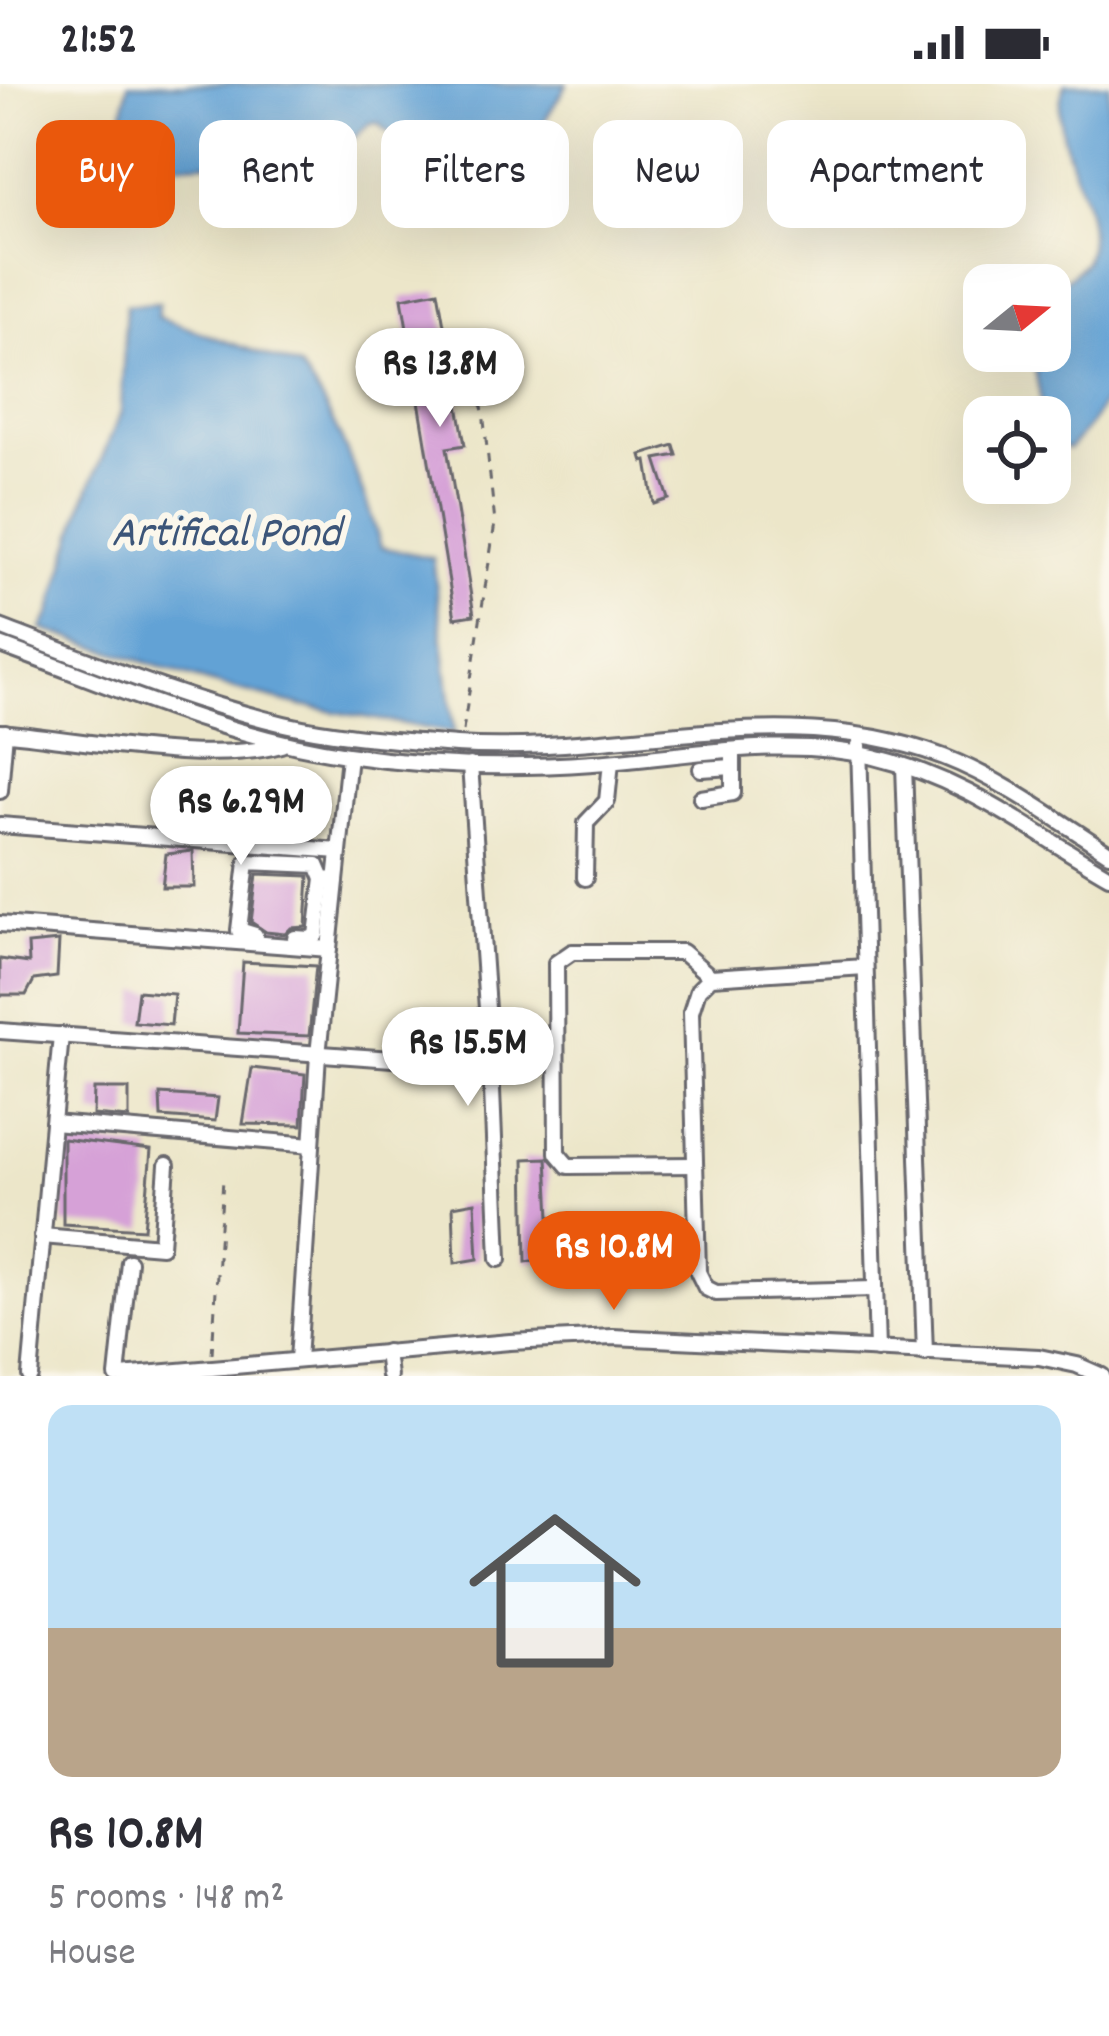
<!DOCTYPE html>
<html lang="en">
<head>
<meta charset="utf-8">
<style>
  :root { --surface:#fff; --page:#f2f2f3; --text:#2b2b33; --muted:#7c7c81; --line:#e1e1e2; --accent:#ea580c }
  body { margin:0; font-family:Dekko,sans-serif; background:var(--page); color:var(--text); height:100vh; display:flex; flex-direction:column; font-size:45px; white-space:nowrap }
  * { box-sizing:border-box; margin:0 }
  p { font-size:39px; color:var(--muted) }
  .icon { flex:none; width:66px; height:66px; fill:none; stroke:currentColor; stroke-width:2; stroke-linecap:round; stroke-linejoin:round }
  .map { position:relative; height:1292px; overflow:hidden }
  .drawer { display:flex; flex-direction:column; background:var(--surface); flex:1 }
  .drawer>* { flex:none }
  .hud { position:absolute; left:36px; top:36px; width:1038px; height:108px; display:flex; gap:24px }
  .needle { width:78px; rotate:72deg }
  .fabs { position:absolute; left:963px; top:180px; display:grid; gap:24px }
  .fabs a { display:grid; place-items:center; width:108px; height:108px; border-radius:24px; background:var(--surface); box-shadow:0 12px 48px #0002; font-size:60px }
  .price { position:absolute; translate:-50% -102px; padding:0 27px; border-radius:42px; background:#fff; color:#222; font-size:39px; line-height:78px; filter:drop-shadow(0 3px 6px #0008) }
  .price::after { content:''; position:absolute; left:50%; top:72px; width:36px; height:27px; margin-left:-18px; background:inherit; clip-path:polygon(0 0,100% 0,50% 100%) }
  .price.selected { background:var(--accent); color:#fff }
  ul { padding:0; list-style:none }
  li { display:grid; align-content:center; gap:24px; height:636px; padding:0 48px }
  li+li { border-top:3px solid var(--line) }
  li span { display:grid; place-items:center; height:372px; border-radius:24px; color:#555 }
  li>.icon { margin-inline-start:auto }
  span .icon { width:216px; height:216px; fill:#fffc; stroke-width:1 }
  li b { font-size:51px }
  .chip { padding:0 42px; border-radius:24px; background:var(--surface); box-shadow:0 12px 48px #0002; font-size:42px; line-height:108px }
  .chip.selected { background:var(--accent); color:#fff }
  .status { display:flex; justify-content:space-between; align-items:center; height:84px; padding:0 60px; background:var(--surface); direction:ltr }
  .status svg { height:33px; fill:currentColor }
  .map>svg:first-child { display:block }
  .water { fill:#62a2d5; stroke:#426288; stroke-width:3 }
  .building { fill:#d6a1d7 }
  .lines { fill:none; stroke-linecap:round; stroke-linejoin:round }
  .minor-casing { stroke:#69676d; stroke-width:20 }
  .path { stroke:#69676d; stroke-width:3; stroke-dasharray:9 9; stroke-linecap:butt }
  .minor { stroke:#fff; stroke-width:14 }
  .labels { text-anchor:middle; dominant-baseline:central; stroke-width:12; stroke-linejoin:round; paint-order:stroke }
  .water-label { font-size:45px; font-style:italic; fill:#3c5579; stroke:#fbf7ec }
</style>
</head>
<body>
<div class="status"><b>21:52</b><svg viewBox="0 0 49 12"><path d="M0 12V9h3v3zM5 12V6h3v6zM10 12V3h3v9zM15 12V0h3v12zM26 1h20v11H26zM47 4h2v5h-2z"/></svg></div>
<div class="map">
<svg width="1109" height="1292" viewBox="0 0 1109 1292">
  <rect width="100%" height="100%" fill="#fbf7ec"/>
  <filter id="ink" filterUnits="userSpaceOnUse"><feTurbulence type="fractalNoise" baseFrequency=".00833" numOctaves="2"/><feDisplacementMap in="SourceGraphic" scale="24" xChannelSelector="R" yChannelSelector="G"/><feConvolveMatrix kernelMatrix="1 2 1 2 8 2 1 2 1" color-interpolation-filters="sRGB"/></filter>
  <filter id="wash" filterUnits="userSpaceOnUse"><feTurbulence type="fractalNoise" baseFrequency=".004" numOctaves="4" result="noise"/><feDisplacementMap in="SourceGraphic" scale="48" xChannelSelector="R" yChannelSelector="G"/><feGaussianBlur stdDeviation="2.7" result="paint"/><feColorMatrix in="noise" values="0 0 0 0 0 0 0 0 0 0 0 0 0 0 0 0 0 1.4 0 .05"/><feComposite in="paint" operator="in"/></filter>
  <g filter="url(#wash)">
    <rect width="100%" height="100%" fill="#ece6c9"/>
    <g class="water">
      <path d="M128 0H567L534 54 526 57 508 53 489 74H482L465 63C421 79 411 68 378 39H370L354 54 339 60 293 64 235 77 164 81 137 74 119 52Z"/>
      <path d="M1065 0H1109V308L1091 340 1069 365 1055 360 1050 350V333H1044L1032 269 1050 267V209C1061 197 1076 190 1085 178 1109 120 1041 59 1065 0Z"/>
      <path d="M159 219 157 233 299 283C337 331 363 404 381 463L433 474 454 649 302 622 204 597 42 545 51 528 83 419 121 328 126 221Z"/>
    </g>
    <g id="blocks">
      <g class="building">
        <polygon points="438,207 465,361 447,364 474,531 455,534 402,214"/>
        <polygon points="674,361 677,371 656,375 669,415 654,420 647,377 643,378 641,371"/>
        <polygon points="180,718 222,720 224,747 178,742"/>
        <polygon points="193,767 194,803 162,803 166,770"/>
        <polygon points="257,790 309,792 306,843 291,844 285,850 266,848 251,838"/>
        <polygon points="59,857 57,893 34,896 26,911 0,911 0,875 29,879 28,860"/>
        <polygon points="243,878 316,882 309,952 238,949"/>
        <polygon points="138,907 174,910 171,941 134,938"/>
        <polygon points="252,984 305,990 302,1041 243,1040"/>
        <polygon points="94,1005 129,1005 129,1034 93,1031"/>
        <polygon points="160,1010 218,1014 215,1037 161,1033"/>
        <polygon points="63,1055 151,1066 144,1145 63,1140"/>
        <polygon points="547,1074 552,1174 526,1178 524,1075"/>
        <polygon points="475,1118 478,1175 455,1179 453,1122"/>
      </g>
    </g>
  </g>
  <g filter="url(#ink)">
    <use href="#blocks" fill-opacity="0" stroke="#69676d" stroke-width="3"/>
    <g class="lines">
      <g class="minor-casing">
        <g id="minor">
          <path d="M0 543C93 578 188 617 284 640 340 653 399 656 456 661 619 672 786 612 944 673 1003 696 1056 735 1109 769"/>
          <path d="M0 561C113 602 227 654 347 671 428 683 511 685 593 679 685 673 783 651 874 673 966 695 1029 746 1109 792"/>
          <path d="M0 648C79 655 207 682 281 661"/>
          <polyline points="859,661 877,1266"/>
          <polyline points="470,681 491,982 499,1175"/>
          <polyline points="904,682 925,1269"/>
          <polyline points="701,685 733,683"/>
          <polyline points="0,707 5,648"/>
          <polyline points="701,714 733,709 733,667"/>
          <polyline points="0,741 339,767"/>
          <polyline points="585,794 586,739 607,717 611,678"/>
          <polyline points="0,840 329,865"/>
          <polyline points="255,851 239,846 247,778 317,781 323,795 336,796"/>
          <polyline points="295,854 310,855 316,851 323,795"/>
          <polyline points="865,883 711,893 698,906 691,928 698,1188 706,1204 716,1209 874,1205"/>
          <polyline points="0,947 491,982"/>
          <polyline points="53,1039 312,1061"/>
          <polyline points="695,1081 568,1082 557,1069 556,879 572,868 682,868 711,893"/>
          <polyline points="42,1152 161,1162 167,1081"/>
          <polyline points="386,1268 389,1292"/>
          <polyline points="298,1276 318,971 349,672"/>
          <polyline points="30,1292 61,951"/>
          <polyline points="117,1292 129,1178"/>
          <polyline points="121,1292 510,1258 613,1253 1039,1273 1077,1281 1102,1292"/>
        </g>
      </g>
      <g class="path">
        <polyline points="463,647 495,439 483,327 464,258"/>
        <polyline points="212,1270 223,1095"/>
      </g>
      <use href="#minor" class="minor"/>
    </g>
  </g>
  <g class="labels">
    <g class="water-label">
      <text x="226" y="452">Artifical Pond</text>
    </g>
  </g>
</svg>
<div class="fabs">
<a><svg class="needle" viewBox="-14 -14 28 28"><path d="M0-13l5 13h-10z" fill="#e53935"/><path d="M0 13l5-13h-10z" fill="#7c7c81"/></svg></a>
<a><svg class="icon" aria-label="locate" viewBox="0 0 24 24"><circle cx="12" cy="12" r="6"/><path d="M12 2v4M12 18v4M2 12h4M18 12h4"/></svg></a>
</div>
<b class="price" style="left:440px;top:346px">Rs 13.8M</b>
<b class="price" style="left:241px;top:784px">Rs 6.29M</b>
<b class="price" style="left:468px;top:1025px">Rs 15.5M</b>
<b class="price selected" style="left:614px;top:1229px">Rs 10.8M</b>
<div class="hud">
<a class="chip selected">Buy</a>
<a class="chip">Rent</a>
<a class="chip">Filters</a>
<a class="chip">New</a>
<a class="chip">Apartment</a>
</div>
</div>
<section class="drawer">
<ul>
<li><span style="background:linear-gradient(#bfe0f5 60%,#b9a48a 0)"><svg class="icon" aria-label="home" viewBox="0 0 24 24"><path d="M3 11l9-7 9 7M6 9v11h12V9"/></svg></span><div><b>Rs 10.8M</b><p>5 rooms · 148 m²</p><p>House</p></div></li>
</ul>
</section>
</body>
</html>
